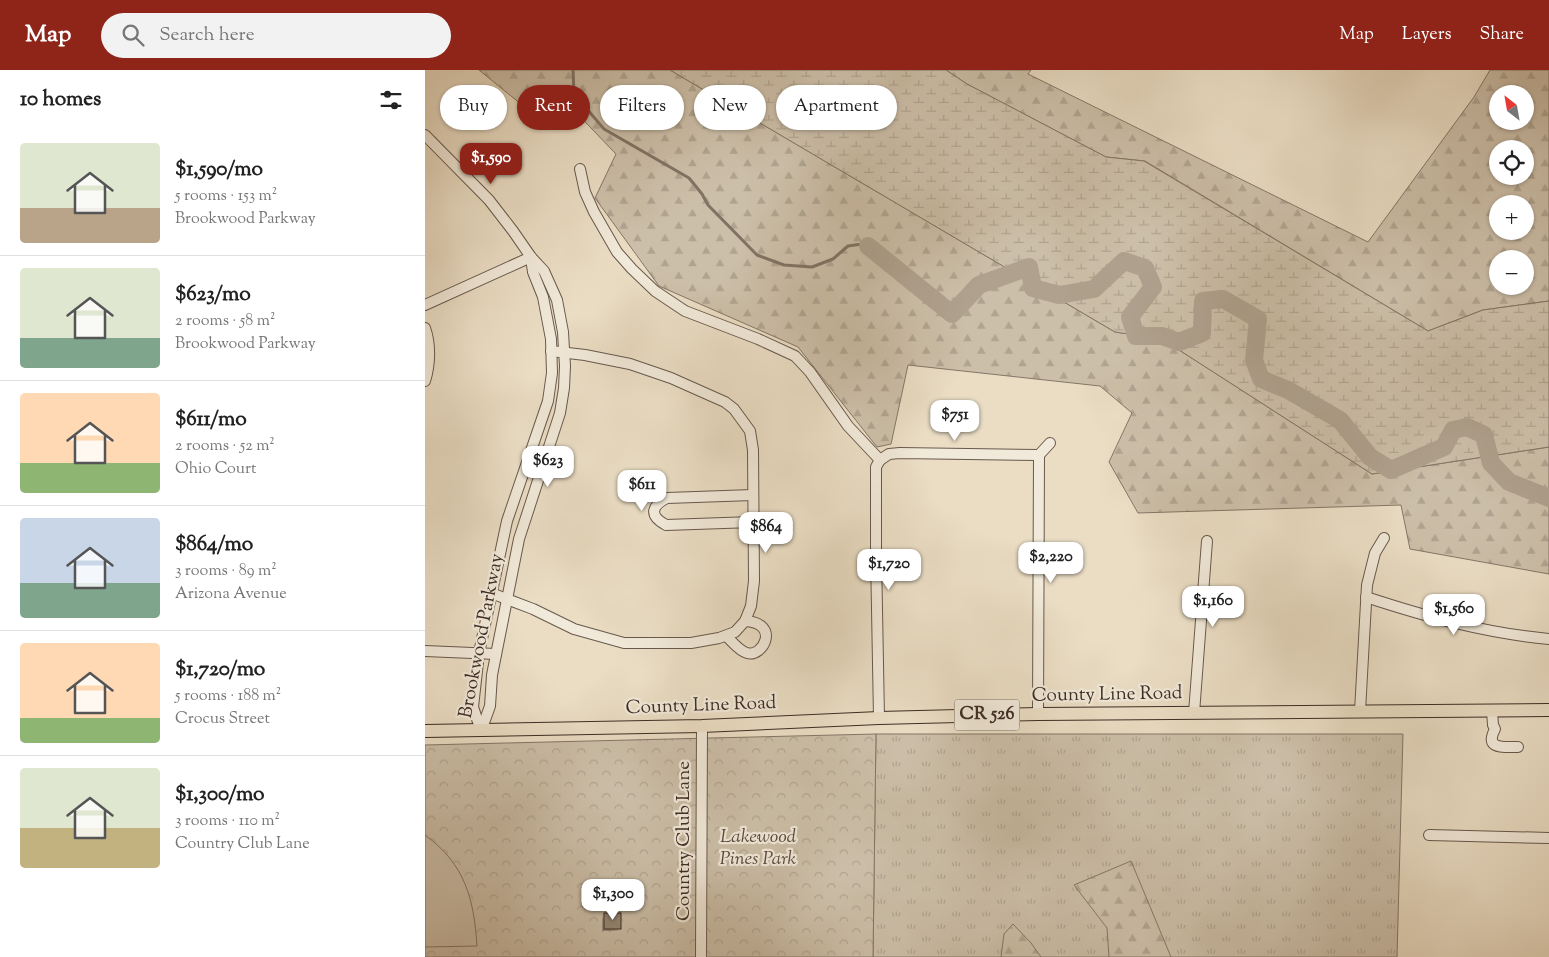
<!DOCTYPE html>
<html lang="en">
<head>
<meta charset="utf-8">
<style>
  :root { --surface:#fff; --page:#f2f2f2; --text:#222; --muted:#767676; --line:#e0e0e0; --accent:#8f2418 }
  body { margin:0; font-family:"Sorts Mill Goudy",serif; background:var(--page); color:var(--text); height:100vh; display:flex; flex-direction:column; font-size:19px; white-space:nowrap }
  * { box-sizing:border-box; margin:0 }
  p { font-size:16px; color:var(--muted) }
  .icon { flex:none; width:28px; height:28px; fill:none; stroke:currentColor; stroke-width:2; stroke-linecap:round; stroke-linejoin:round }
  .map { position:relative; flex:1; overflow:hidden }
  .details { display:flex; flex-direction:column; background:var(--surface); width:425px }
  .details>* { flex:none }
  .guide { position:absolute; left:15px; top:15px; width:475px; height:45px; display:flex; gap:10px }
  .needle { width:32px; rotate:329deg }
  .buttons { position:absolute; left:1064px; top:15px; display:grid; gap:10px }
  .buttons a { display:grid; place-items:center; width:45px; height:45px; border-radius:50%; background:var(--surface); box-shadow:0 1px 4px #0004; font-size:25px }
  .price { position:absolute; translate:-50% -42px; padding:0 11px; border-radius:10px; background:#fff; color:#222; font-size:16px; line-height:32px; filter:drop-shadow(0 1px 2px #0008) }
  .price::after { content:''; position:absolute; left:50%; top:30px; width:15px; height:11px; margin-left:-8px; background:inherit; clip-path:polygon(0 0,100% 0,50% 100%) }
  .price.current { background:var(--accent); color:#fff }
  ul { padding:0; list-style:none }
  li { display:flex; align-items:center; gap:15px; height:125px; padding:0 20px }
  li+li { border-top:1px solid var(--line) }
  li span { display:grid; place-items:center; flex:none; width:140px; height:100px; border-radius:5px; color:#555 }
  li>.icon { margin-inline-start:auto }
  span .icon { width:60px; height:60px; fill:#fffc; stroke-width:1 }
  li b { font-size:21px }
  h2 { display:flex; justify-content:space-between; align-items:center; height:60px; padding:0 20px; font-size:21px }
  .chip { padding:0 18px; border-radius:22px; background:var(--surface); box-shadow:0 1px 4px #0004; font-size:18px; line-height:45px }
  .chip.current { background:var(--accent); color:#fff }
  header { display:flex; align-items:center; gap:30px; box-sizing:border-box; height:70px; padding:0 25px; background:var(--accent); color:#fff }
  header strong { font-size:24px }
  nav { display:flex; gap:28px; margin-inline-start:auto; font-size:18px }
  .search { width:350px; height:45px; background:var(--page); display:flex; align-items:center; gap:12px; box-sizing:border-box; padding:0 18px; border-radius:28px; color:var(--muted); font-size:19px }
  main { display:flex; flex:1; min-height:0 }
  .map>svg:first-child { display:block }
  .grass { fill:url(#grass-tufts); stroke:#847667 }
  .forest { fill:url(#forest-firs); stroke:#847667; fill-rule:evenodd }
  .wetland { fill:url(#wetland-marsh); stroke:#847667 }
  .park { fill:url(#park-crowns); stroke:#847667 }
  .pitch { fill:#ccbfa9; stroke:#847667 }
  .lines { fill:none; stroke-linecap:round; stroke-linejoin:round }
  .stream { stroke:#817364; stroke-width:3 }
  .river { stroke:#afa18e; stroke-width:18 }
  .building { fill:#968978; stroke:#3c2d25; filter:url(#shadow) }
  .minor-casing { stroke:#68594d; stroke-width:12 }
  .major-casing { stroke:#3c2d25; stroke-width:14 }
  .minor { stroke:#f1e9d9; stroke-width:10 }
  .major { stroke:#eaddc4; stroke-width:12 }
  .labels { text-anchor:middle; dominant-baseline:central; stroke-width:4.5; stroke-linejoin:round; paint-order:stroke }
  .shield { fill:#f1e9d9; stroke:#72655b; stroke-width:1 }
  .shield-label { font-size:18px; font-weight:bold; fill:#3c2d25 }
  .street-label { font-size:19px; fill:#3c2d25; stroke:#f1e9d9 }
  .park-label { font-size:19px; font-style:italic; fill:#594a3f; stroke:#f1e9d9 }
</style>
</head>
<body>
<header>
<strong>Map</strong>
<div class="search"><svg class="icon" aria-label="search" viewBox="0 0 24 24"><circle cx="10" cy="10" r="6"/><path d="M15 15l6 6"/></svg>Search here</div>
<nav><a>Map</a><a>Layers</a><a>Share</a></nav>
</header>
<main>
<section class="details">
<h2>10 homes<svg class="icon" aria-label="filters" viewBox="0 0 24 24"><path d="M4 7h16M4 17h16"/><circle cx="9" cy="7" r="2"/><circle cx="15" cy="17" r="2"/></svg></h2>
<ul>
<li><span style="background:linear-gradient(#dfe7d0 65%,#b9a48a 0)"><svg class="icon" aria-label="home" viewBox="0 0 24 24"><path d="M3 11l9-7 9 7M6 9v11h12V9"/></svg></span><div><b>$1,590/mo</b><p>5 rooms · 153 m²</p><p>Brookwood Parkway</p></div></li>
<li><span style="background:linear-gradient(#dfe7d0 70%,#7fa58c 0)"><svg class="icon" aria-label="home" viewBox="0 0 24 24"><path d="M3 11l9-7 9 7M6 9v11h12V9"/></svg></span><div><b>$623/mo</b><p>2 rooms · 58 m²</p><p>Brookwood Parkway</p></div></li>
<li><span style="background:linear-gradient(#ffd9b3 70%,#8fb573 0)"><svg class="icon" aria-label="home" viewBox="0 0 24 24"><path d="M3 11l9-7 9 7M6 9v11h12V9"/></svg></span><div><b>$611/mo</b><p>2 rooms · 52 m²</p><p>Ohio Court</p></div></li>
<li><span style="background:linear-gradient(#c9d6e8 65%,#7fa58c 0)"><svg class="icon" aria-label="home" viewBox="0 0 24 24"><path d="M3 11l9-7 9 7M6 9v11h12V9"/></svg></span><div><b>$864/mo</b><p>3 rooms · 89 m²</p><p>Arizona Avenue</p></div></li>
<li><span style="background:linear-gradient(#ffd9b3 75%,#8fb573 0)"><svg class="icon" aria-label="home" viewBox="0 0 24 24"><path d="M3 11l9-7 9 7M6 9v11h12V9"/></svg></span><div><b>$1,720/mo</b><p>5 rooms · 188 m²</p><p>Crocus Street</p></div></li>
<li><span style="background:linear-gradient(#dfe7d0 60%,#c2b280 0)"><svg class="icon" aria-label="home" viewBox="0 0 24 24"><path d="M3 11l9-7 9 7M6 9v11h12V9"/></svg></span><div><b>$1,300/mo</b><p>3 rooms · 110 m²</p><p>Country Club Lane</p></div></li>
</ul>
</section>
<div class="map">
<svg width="1124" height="887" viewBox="0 0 1124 887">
  <defs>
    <pattern id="grass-tufts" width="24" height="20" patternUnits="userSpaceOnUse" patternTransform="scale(1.25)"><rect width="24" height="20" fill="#ccbfa9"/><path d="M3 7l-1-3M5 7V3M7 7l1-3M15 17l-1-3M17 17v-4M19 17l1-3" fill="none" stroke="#b0a491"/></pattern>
    <pattern id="forest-firs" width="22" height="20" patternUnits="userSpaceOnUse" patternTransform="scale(1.25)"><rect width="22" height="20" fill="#ccbfa9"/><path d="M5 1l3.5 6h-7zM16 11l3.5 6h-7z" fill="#b0a491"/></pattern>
    <pattern id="wetland-marsh" width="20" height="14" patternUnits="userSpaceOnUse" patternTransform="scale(1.25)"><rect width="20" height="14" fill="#ccbfa9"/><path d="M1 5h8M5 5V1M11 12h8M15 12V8" fill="none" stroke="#b0a491"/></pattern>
    <pattern id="park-crowns" width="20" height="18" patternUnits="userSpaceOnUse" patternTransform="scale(1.25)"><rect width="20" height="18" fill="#ccbfa9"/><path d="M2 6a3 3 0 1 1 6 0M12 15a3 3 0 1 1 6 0" fill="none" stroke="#b0a491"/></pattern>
    <filter id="shadow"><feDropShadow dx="-4.5" dy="4.5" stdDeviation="2.5" flood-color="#0004"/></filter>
  </defs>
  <rect width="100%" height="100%" fill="#eaddc4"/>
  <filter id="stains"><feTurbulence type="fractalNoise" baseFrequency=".004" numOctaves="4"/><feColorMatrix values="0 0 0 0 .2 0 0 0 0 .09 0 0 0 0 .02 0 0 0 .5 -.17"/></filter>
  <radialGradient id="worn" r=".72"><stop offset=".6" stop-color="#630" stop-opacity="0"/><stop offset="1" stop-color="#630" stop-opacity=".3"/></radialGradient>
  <polygon class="grass" points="451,664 978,664 972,887 448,887"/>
  <g class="forest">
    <polygon points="54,0 245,0 690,262 737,269 947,404 1124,377 1124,504 985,479 976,435 713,443 684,392 707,343 675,316 483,295 466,374 452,377 373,277 234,216 170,128 191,84 141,32 118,52"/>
    <path d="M521 0H606L603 4 943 172 1049 27 1065 0H1124V231L1058 240 1003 261 720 91 681 87 542 14ZM1072 24H1100V51H1072ZM1072 79H1100V106H1072ZM1072 134H1100V161H1072ZM1072 189H1100V216H1072Z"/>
    <polygon points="706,791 746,887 684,887 682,858 649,815"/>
    <polygon points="588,854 606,873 616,887 576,887 579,864"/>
  </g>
  <polygon class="wetland" points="245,0 521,0 542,14 681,87 719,91 1003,261 1058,240 1124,231 1124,377 947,404 737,269 690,262"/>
  <polygon class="park" points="451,664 448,887 0,887 0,675"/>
  <path class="pitch" d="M0 765C40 794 49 829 52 876L0 877Z"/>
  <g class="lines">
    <polyline class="stream" points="148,0 149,24 179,59 264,108 277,124 283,135 332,185 359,195 387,197 408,189 423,176 437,174 443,176"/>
    <polyline class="river" points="443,176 527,244 554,215 604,197 608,218 634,225 669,219 699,191 720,198 728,217 705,247 711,266 737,266 754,272 777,263 778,231 798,229 833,249 829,290 836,309 863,320 915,350 945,387 966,400 1019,377 1028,360 1042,357 1059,365 1066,393 1084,412 1124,428"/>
  </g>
  <rect class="building" x="179" y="843" width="17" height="16"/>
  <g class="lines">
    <g class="minor-casing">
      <g id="minor">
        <polyline points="0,65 64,130 88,161 106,187 119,201 132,230 138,262 140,296 139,318 135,343 94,469 67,605 65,636 56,661"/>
        <polyline points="155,99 160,122 169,142 192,182 207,199 230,221 260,241 333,269 370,286 385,302 423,356 455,390"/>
        <polyline points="0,235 106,187"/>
        <path d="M0 258C6 275 5 295 0 311"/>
        <polyline points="614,385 625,373"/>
        <polyline points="455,390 464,384 475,383 614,385"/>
        <path d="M328 425 242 428C226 436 224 446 241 455L328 452"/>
        <polyline points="66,523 108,539 149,559 199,573 266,573 294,568 310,562 320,551 326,536 329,511 328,380 325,361 309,339 300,332 246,308 205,294 160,285 126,281"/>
        <path d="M941 527C1002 547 1060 563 1124 569"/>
        <path d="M301 566C307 571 314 581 322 583 338 588 356 553 320 551"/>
        <polyline points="0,581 71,584"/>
        <polyline points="935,641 942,515 950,483 959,468"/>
        <path d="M1067 641 1068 655 1070 659C1059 680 1079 677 1093 677"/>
        <polyline points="769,643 782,471"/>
        <polyline points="613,644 614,385"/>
        <polyline points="454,648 451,485 451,397 455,390"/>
        <polyline points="56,661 48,637 54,583 82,451 123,331 127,303 126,269 118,227 108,202 106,188"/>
        <polyline points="1004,765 1124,768"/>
        <polyline points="276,887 277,656"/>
      </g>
    </g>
    <g class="major-casing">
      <polyline id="major" points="0,661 277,656 454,648 613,644 1124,640"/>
    </g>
    <use href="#minor" class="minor"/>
    <use href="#major" class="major"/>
  </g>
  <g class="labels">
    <rect class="shield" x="529.5" y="629.5" width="65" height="31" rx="4"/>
    <g class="shield-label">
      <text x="562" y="645">CR 526</text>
    </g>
    <g class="street-label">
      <text transform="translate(57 566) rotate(-79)">Brookwood Parkway</text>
      <text transform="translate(682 625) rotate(-1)">County Line Road</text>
      <text transform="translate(276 636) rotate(-2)">County Line Road</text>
      <text transform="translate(259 771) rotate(-90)">Country Club Lane</text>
    </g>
    <g class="park-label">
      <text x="333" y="767">Lakewood<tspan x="333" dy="22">Pines Park</tspan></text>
    </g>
  </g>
  <rect width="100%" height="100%" filter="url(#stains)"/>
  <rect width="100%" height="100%" fill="url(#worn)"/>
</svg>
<div class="buttons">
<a><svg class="needle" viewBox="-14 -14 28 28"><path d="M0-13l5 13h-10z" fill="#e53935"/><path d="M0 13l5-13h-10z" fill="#767676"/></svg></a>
<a><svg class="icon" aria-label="locate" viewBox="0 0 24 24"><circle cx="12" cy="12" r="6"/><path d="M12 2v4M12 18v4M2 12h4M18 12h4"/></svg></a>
<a>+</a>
<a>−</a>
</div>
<b class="price current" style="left:66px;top:115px">$1,590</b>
<b class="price" style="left:530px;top:372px">$751</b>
<b class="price" style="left:123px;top:418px">$623</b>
<b class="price" style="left:217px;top:442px">$611</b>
<b class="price" style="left:341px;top:484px">$864</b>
<b class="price" style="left:626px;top:514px">$2,220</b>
<b class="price" style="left:464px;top:521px">$1,720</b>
<b class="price" style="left:788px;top:558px">$1,160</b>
<b class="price" style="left:1029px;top:566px">$1,560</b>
<b class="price" style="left:188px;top:851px">$1,300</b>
<div class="guide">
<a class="chip">Buy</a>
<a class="chip current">Rent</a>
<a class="chip">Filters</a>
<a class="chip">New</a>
<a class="chip">Apartment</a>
</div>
</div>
</main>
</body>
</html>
